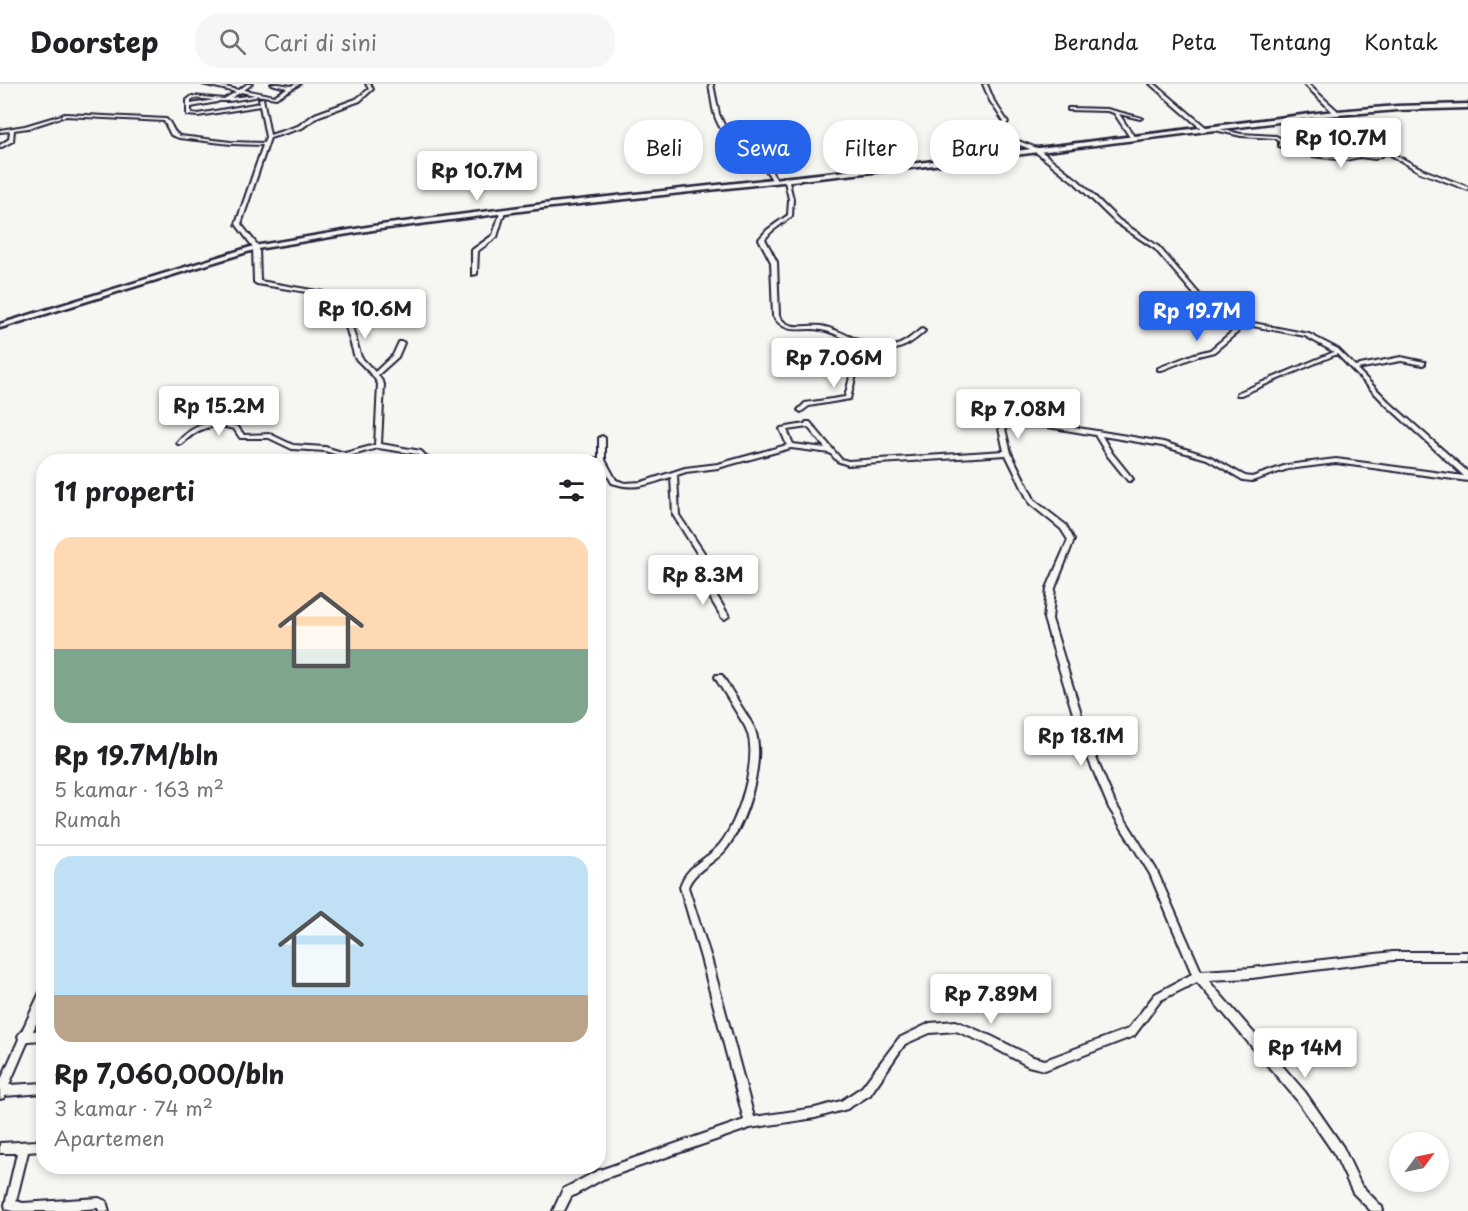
<!DOCTYPE html>
<html lang="id">
<head>
<meta charset="utf-8">
<style>
  :root { --surface:#fff; --page:#f6f6f6; --text:#202124; --muted:#757577; --line:#e0e0e0; --accent:#2563eb }
  body { margin:0; font-family:"Playpen Sans",sans-serif; background:var(--page); color:var(--text); height:100vh; display:flex; flex-direction:column; font-size:22px; white-space:nowrap }
  * { box-sizing:border-box; margin:0 }
  p { font-size:20px; color:var(--muted) }
  .icon { flex:none; width:33px; height:33px; fill:none; stroke:currentColor; stroke-width:2; stroke-linecap:round; stroke-linejoin:round }
  .map { position:relative; flex:1; overflow:hidden }
  .details { position:absolute; left:36px; top:370px; width:570px; height:720px; display:flex; flex-direction:column; background:var(--surface); border-radius:24px; box-shadow:0 3px 9px #0003 }
  .details>* { flex:none }
  .top-card { position:absolute; left:624px; top:36px; width:570px; height:54px; display:flex; gap:12px }
  .needle { width:39px; rotate:57deg }
  .buttons { position:absolute; left:1389px; top:1048px; display:grid; gap:12px }
  .buttons a { display:grid; place-items:center; width:60px; height:60px; border-radius:50%; background:var(--surface); box-shadow:0 3px 9px #0003; font-size:30px }
  .price { position:absolute; translate:-50% -51px; padding:0 14px; border-radius:6px; background:#fff; color:#222; font-size:20px; line-height:39px; filter:drop-shadow(0 2px 3px #0008) }
  .price::after { content:''; position:absolute; left:50%; top:36px; width:18px; height:14px; margin-left:-9px; background:inherit; clip-path:polygon(0 0,100% 0,50% 100%) }
  .price.active { background:var(--accent); color:#fff }
  ul { padding:0; list-style:none }
  li { display:grid; align-content:center; gap:12px; height:318px; padding:0 18px }
  li+li { border-top:2px solid var(--line) }
  li span { display:grid; place-items:center; height:186px; border-radius:18px; color:#555 }
  li>.icon { margin-inline-start:auto }
  span .icon { width:108px; height:108px; fill:#fffc; stroke-width:1 }
  li b { font-size:26px }
  h2 { display:flex; justify-content:space-between; align-items:center; height:72px; padding:0 18px; font-size:26px }
  .tag { padding:0 21px; border-radius:24px; background:var(--surface); box-shadow:0 3px 9px #0003; font-size:21px; line-height:54px }
  .tag.active { background:var(--accent); color:#fff }
  header { display:flex; align-items:center; gap:36px; box-sizing:border-box; height:84px; padding:0 30px; background:var(--surface); border-bottom:2px solid var(--line) }
  header strong { font-size:28px }
  nav { display:flex; gap:33px; margin-inline-start:auto; font-size:21px }
  .search { width:420px; height:54px; background:var(--page); display:flex; align-items:center; gap:15px; box-sizing:border-box; padding:0 21px; border-radius:24px; color:var(--muted); font-size:22px }
  .map>svg:first-child { display:block }
  .lines { fill:none; stroke-linecap:round; stroke-linejoin:round }
  .minor-casing { stroke:#22223b; stroke-width:4 }
  .tertiary-casing { stroke:#22223b; stroke-width:5 }
  .minor { fill:#f6f6f2; fill-rule:evenodd }
  .tertiary { fill:#f6f6f2; fill-rule:evenodd }
</style>
</head>
<body>
<header>
<strong>Doorstep</strong>
<div class="search"><svg class="icon" aria-label="search" viewBox="0 0 24 24"><circle cx="10" cy="10" r="6"/><path d="M15 15l6 6"/></svg>Cari di sini</div>
<nav><a>Beranda</a><a>Peta</a><a>Tentang</a><a>Kontak</a></nav>
</header>
<div class="map">
<svg width="1468" height="1127" viewBox="0 0 1468 1127">
  <rect width="100%" height="100%" fill="#f6f6f2"/>
  <filter id="ink" filterUnits="userSpaceOnUse"><feTurbulence type="fractalNoise" baseFrequency=".0167" numOctaves="2"/><feDisplacementMap in="SourceGraphic" scale="12" xChannelSelector="R" yChannelSelector="G"/><feConvolveMatrix kernelMatrix="1 2 1 2 8 2 1 2 1" color-interpolation-filters="sRGB"/></filter>
  <g filter="url(#ink)">
    <g class="lines">
      <g class="minor-casing">
        <g id="minor">
          <path d="M202 0H210L239 6 247 0H252L244 6 274 12 287 4 271 0H279L291 2 295 0H300L276 14 256 11 257 12 255 13 229 17H219L217 18 191 23V29L198 30 260 19 259 15 263 14 270 51 298 42 315 30 356 15 369 5 366 0H370L373 5 360 17 319 32 302 44 270 54 241 140 259 163 260 197 323 208 350 236 361 273 375 288 393 271 399 258H403L404 259 398 273 378 291 384 300 381 360 421 367 432 378H425L417 370 378 364 345 373 325 367 292 365 269 354H240L234 345C211 339 198 344 182 360H178L177 359C195 338 212 336 238 343L244 351 270 350 293 361 325 363 345 369 375 361 378 300 373 292 355 274 344 236 319 210 257 200 254 198 253 163 236 140 263 61 231 60 179 54 171 51 164 37 65 32 28 44 14 46 13 57 0 64V61L9 55 10 47 0 48V46L25 42 65 30 166 35C173 40 171 47 180 52L231 58 264 59 266 53 260 22 198 32 187 31V16L192 12 224 15 236 8ZM241 8 255 11 231 14ZM194 14 214 16 191 20V16Z"/>
          <path d="M709 0H713L719 30 726 45 767 80 776 95V96H772C759 71 737 66 722 46 712 33 712 15 709 0Z"/>
          <path d="M983 0H987L994 17 1008 38 1001 46 1008 53 1037 64 1079 97 1119 136 1159 163 1214 227 1233 235 1309 250 1338 265 1355 282 1401 273 1425 278V280L1423 281 1401 277 1357 285 1389 318 1468 388V397L1336 379 1288 385 1252 397 1243 396 1207 375 1162 362 1102 352 1112 369 1133 395 1130 397H1128L1107 371 1095 351 1048 343H1006L1005 345 1011 369 1035 417 1066 441 1074 456 1055 504 1052 535 1091 662 1115 719 1156 785 1201 887 1252 884 1393 868H1468V876H1393L1252 894 1208 896 1305 1008 1343 1063 1361 1101 1382 1123 1383 1127H1371L1353 1109 1335 1071 1297 1016 1197 898 1161 916 1134 952 1045 986 1028 982 985 959 956 947 930 949 905 960 870 1011 847 1025 815 1034 750 1044 603 1095 571 1113 564 1127H553L563 1105 597 1087 744 1036 701 874 680 803C687 780 706 777 720 760 739 737 758 675 747 647 745 641 741 636 738 631 731 619 723 607 716 595L715 593 716 591H722C730 604 738 617 746 630 749 635 753 641 755 646 766 678 746 739 727 764 716 779 695 785 688 803L711 874 754 1033 815 1024 841 1017 862 1003 899 954 930 939 956 937 991 952 1033 973 1045 976 1128 945 1155 910 1192 890 1150 790 1109 724 1083 662 1044 535 1047 504 1068 456 1061 445 1030 420 1006 371 848 381 837 377 830 369 791 364 718 384 686 388 677 391 679 431 715 485 717 512 729 532 725 535 722 534 709 512 707 485 673 431 671 393C648 400 636 407 612 399L600 378H498L499 377 599 374V354L602 352 605 354V376L616 396 625 399 642 398 685 384 718 380 787 361 780 345 781 344 805 340 806 338H810L841 375 848 377 1004 367 999 345 1002 340 1048 339 1163 358 1211 373 1245 392 1252 393 1287 381 1336 375 1464 392 1385 320 1337 270 1241 311H1237V309L1334 268 1305 252 1242 240 1237 249 1214 268 1198 272 1162 286H1158V284L1194 270 1210 266 1233 247 1237 239 1210 229 1155 165 1115 138 1075 99 1033 66 1004 55 996 46 1004 38 990 17ZM808 343 825 364 793 360 787 346Z"/>
          <polygon points="1150,0 1155,0 1208,45 1208,47 1204,47"/>
          <polygon points="1304,0 1308,0 1339,28 1339,30 1335,30"/>
          <polygon points="1070,24 1107,25 1142,34 1140,35 1119,30 1135,54 1133,55 1131,55 1114,29 1107,27 1068,26 1068,24"/>
          <polygon points="1215,44 1241,50 1276,52 1283,56 1283,60 1306,69 1345,74 1360,71 1374,73 1382,68 1390,68 1424,86 1468,103 1468,106 1420,88 1389,70 1385,70 1375,75 1360,73 1345,76 1305,71 1279,62 1279,57 1275,54 1241,52 1215,46"/>
          <path d="M784 93 788 94 793 115 792 132 771 148 765 155 777 178 779 232C789 248 806 240 821 242 844 246 864 264 888 263 900 263 911 253 920 246L922 245 925 247C905 266 889 271 863 262L850 315 809 322 801 328 798 326 805 319 845 313 855 273 857 260C845 255 834 248 821 246 801 242 787 253 773 232L771 178 759 155 767 146 788 131 789 115Z"/>
          <polygon points="501,126 505,127 497,153 478,167 477,190 472,191 472,166 493,151"/>
          <polygon points="44,905 44,921 33,947 44,946 44,956 28,957 9,1001 44,999 44,1009 4,1012 4,1014 0,1015 0,998 19,955 18,952 20,949 22,947 41,906"/>
          <polygon points="44,1049 44,1066 40,1067 28,1068 16,1117 23,1119 99,1114 106,1117 109,1127 99,1127 98,1124 60,1127 13,1127 6,1125 5,1121 17,1069 0,1069 0,1059 37,1057 40,1050"/>
        </g>
      </g>
      <g class="tertiary-casing">
        <polygon id="tertiary" points="1468,20 1468,24 1397,26 1326,32 910,84 552,123 373,146 257,165 0,244 0,240 254,162 373,142 552,119 910,80 1326,28 1397,22"/>
      </g>
      <use href="#minor" class="minor"/>
      <use href="#tertiary" class="tertiary"/>
    </g>
  </g>
</svg>
<div class="buttons">
<a><svg class="needle" viewBox="-14 -14 28 28"><path d="M0-13l5 13h-10z" fill="#e53935"/><path d="M0 13l5-13h-10z" fill="#757577"/></svg></a>
</div>
<b class="price" style="left:1341px;top:85px">Rp 10.7M</b>
<b class="price" style="left:477px;top:118px">Rp 10.7M</b>
<b class="price" style="left:365px;top:256px">Rp 10.6M</b>
<b class="price active" style="left:1197px;top:258px">Rp 19.7M</b>
<b class="price" style="left:834px;top:305px">Rp 7.06M</b>
<b class="price" style="left:219px;top:353px">Rp 15.2M</b>
<b class="price" style="left:1018px;top:356px">Rp 7.08M</b>
<b class="price" style="left:703px;top:522px">Rp 8.3M</b>
<b class="price" style="left:1081px;top:683px">Rp 18.1M</b>
<b class="price" style="left:991px;top:941px">Rp 7.89M</b>
<b class="price" style="left:1305px;top:995px">Rp 14M</b>
<div class="top-card">
<a class="tag">Beli</a>
<a class="tag active">Sewa</a>
<a class="tag">Filter</a>
<a class="tag">Baru</a>
</div>
<section class="details">
<h2>11 properti<svg class="icon" aria-label="filters" viewBox="0 0 24 24"><path d="M4 7h16M4 17h16"/><circle cx="9" cy="7" r="2"/><circle cx="15" cy="17" r="2"/></svg></h2>
<ul>
<li><span style="background:linear-gradient(#ffd9b3 60%,#7fa58c 0)"><svg class="icon" aria-label="home" viewBox="0 0 24 24"><path d="M3 11l9-7 9 7M6 9v11h12V9"/></svg></span><div><b>Rp 19.7M/bln</b><p>5 kamar · 163 m²</p><p>Rumah</p></div></li>
<li><span style="background:linear-gradient(#bfe0f5 75%,#b9a48a 0)"><svg class="icon" aria-label="home" viewBox="0 0 24 24"><path d="M3 11l9-7 9 7M6 9v11h12V9"/></svg></span><div><b>Rp 7,060,000/bln</b><p>3 kamar · 74 m²</p><p>Apartemen</p></div></li>
</ul>
</section>
</div>
</body>
</html>
